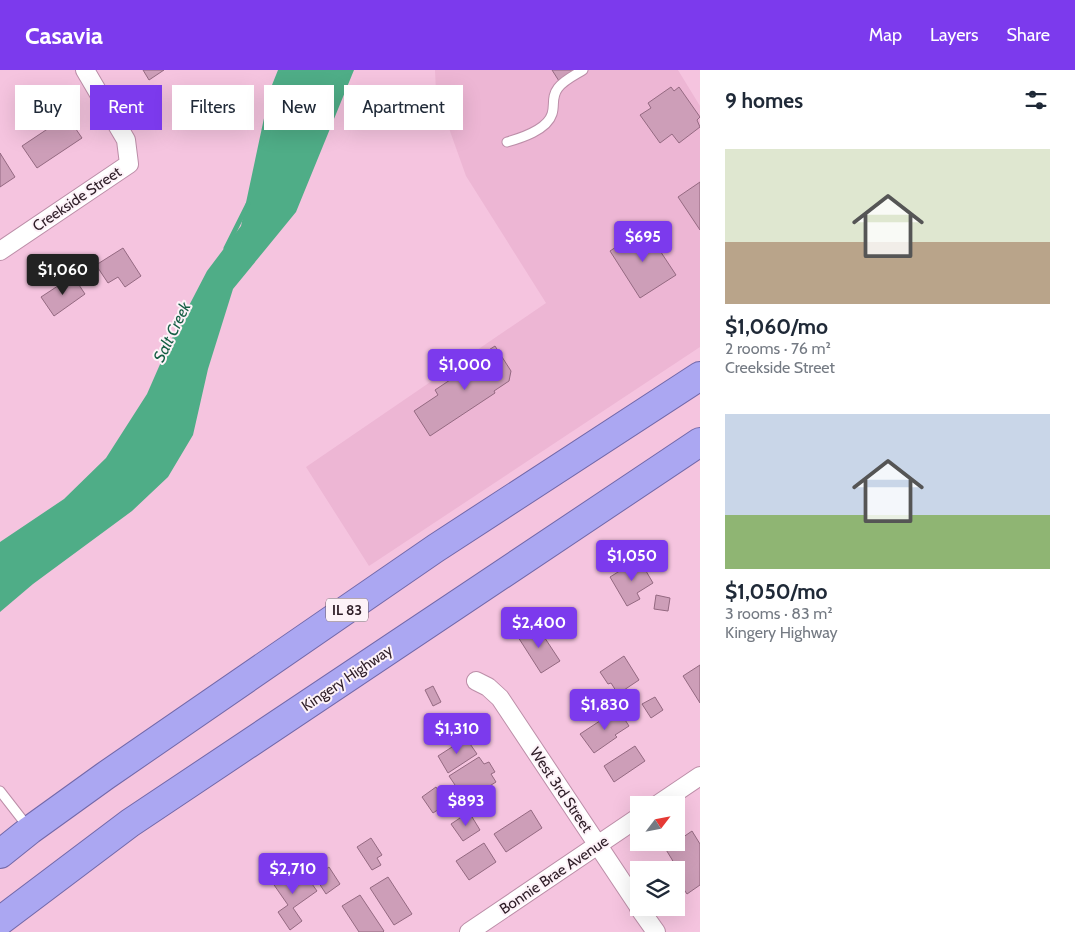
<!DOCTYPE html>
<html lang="en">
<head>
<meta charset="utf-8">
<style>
  :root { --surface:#fff; --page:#f6f6f7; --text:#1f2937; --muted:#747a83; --accent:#7c3aed }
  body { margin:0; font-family:Cabin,sans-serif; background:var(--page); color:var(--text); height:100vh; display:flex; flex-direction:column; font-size:19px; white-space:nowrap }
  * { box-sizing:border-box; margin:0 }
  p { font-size:16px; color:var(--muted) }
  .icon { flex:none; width:28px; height:28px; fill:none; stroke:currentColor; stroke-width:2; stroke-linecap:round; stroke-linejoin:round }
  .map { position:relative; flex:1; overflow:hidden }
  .details { display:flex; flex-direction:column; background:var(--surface); width:375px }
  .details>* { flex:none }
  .banner { position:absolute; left:15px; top:15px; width:475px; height:45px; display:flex; gap:10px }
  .needle { width:32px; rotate:58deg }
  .tools { position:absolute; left:630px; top:726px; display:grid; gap:10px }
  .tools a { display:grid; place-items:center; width:55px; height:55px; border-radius:0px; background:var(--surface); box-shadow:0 5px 20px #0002; font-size:25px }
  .price { position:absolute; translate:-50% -42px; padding:0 11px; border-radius:5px; background:var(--accent); color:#fff; font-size:16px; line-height:32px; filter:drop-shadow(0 1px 2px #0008) }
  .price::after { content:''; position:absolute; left:50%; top:30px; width:15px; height:11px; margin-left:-8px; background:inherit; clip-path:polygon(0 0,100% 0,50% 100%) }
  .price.on { background:#222; color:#fff }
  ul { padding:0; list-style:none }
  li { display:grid; align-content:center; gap:10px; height:265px; padding:0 25px }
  li span { display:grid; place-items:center; height:155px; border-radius:0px; color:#555 }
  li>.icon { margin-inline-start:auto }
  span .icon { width:90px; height:90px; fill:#fffc; stroke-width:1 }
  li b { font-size:21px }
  h2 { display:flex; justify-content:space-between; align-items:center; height:60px; padding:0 25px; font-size:21px }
  .tag { padding:0 18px; border-radius:0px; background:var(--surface); box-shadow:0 5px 20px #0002; font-size:18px; line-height:45px }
  .tag.on { background:var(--accent); color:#fff }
  header { display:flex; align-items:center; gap:30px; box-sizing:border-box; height:70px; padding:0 25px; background:var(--accent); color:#fff }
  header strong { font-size:24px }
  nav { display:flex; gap:28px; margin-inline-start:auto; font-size:18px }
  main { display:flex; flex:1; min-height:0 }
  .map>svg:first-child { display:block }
  .built { fill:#edb6d4 }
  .water { fill:#4fad87 }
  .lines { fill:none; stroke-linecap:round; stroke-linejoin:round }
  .stream { stroke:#4fad87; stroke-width:5 }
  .building { fill:#cd9eb8; stroke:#946981 }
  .service-casing { stroke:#bc8ea8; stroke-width:11 }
  .minor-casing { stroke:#bc8ea8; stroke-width:20 }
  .trunk-casing { stroke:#7268a9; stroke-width:30 }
  .service { stroke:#fff; stroke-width:9 }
  .minor { stroke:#fff; stroke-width:18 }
  .trunk { stroke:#aba7f2; stroke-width:28 }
  .labels { text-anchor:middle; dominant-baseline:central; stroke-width:4; stroke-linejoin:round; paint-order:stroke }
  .shield { fill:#fdf2f8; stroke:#6c5d66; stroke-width:1 }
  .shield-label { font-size:14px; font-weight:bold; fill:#2e1d27 }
  .street-label { font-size:15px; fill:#2e1d27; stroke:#fdf2f8 }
  .water-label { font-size:16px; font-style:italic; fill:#155e44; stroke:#fdf2f8 }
</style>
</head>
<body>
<header>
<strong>Casavia</strong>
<nav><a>Map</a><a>Layers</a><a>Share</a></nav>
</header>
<main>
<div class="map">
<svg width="700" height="862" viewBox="0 0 700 862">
  <rect width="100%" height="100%" fill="#f5c4df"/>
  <polygon class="built" points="435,0 678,0 700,36 700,277 369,496 306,397 546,233 466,106 436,22"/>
  <polygon class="water" points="278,0 354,0 296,142 233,219 208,299 193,365 168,407 132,441 33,514 0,542 0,472 64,429 106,388 147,324 168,276 207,201 241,156 270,20"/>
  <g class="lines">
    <polyline class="stream" points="226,178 248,134"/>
  </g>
  <g class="building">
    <polygon points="143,0 164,0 149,10"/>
    <polygon points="552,0 575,0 559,11"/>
    <polygon points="671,17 674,21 679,17 700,47 697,50 700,57 679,73 672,64 660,73 640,45 651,38 648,33"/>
    <polygon points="67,46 82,68 37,98 22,76"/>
    <polygon points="0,83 15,107 0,117"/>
    <polygon points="700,112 700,160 678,127"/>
    <polygon points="645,158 676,205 640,228 610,181"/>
    <polygon points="123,178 141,206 125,217 118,207 108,213 96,195"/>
    <polygon points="73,206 85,224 54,246 41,227"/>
    <polygon points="495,276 511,301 509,311 494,321 495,323 430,366 414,341 438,325 435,320 465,300 462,297"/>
    <polygon points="639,489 653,513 637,523 640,529 627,536 610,507"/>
    <polygon points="656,525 670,528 668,541 654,539"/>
    <polygon points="537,556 560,591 541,603 518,567"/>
    <polygon points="624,586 639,610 618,624 611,613 608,614 600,602"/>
    <polygon points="700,595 700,633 683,606"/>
    <polygon points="433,616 441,632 433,636 425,620"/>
    <polygon points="655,627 663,640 651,648 642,634"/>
    <polygon points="618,639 629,656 615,665 617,667 594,683 580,664"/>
    <polygon points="466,668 477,684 448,703 438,686"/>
    <polygon points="635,676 645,691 614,712 604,696"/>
    <polygon points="479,687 484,694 489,692 495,702 491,704 496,712 475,725 471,718 461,724 449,706"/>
    <polygon points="436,717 447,734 433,743 422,727"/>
    <polygon points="531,740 542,758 506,782 494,764"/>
    <polygon points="469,742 480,760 463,771 451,754"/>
    <polygon points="692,761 700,774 700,815 687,824 677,809 682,806 665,778 676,772"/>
    <polygon points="371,768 382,785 377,788 381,795 372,800 357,777"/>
    <polygon points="484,773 496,792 469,810 456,791"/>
    <polygon points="329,797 340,814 326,824 315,807"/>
    <polygon points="291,799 298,809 305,804 317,821 293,838 302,851 290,860 278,842 288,835 272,812"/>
    <polygon points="388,807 412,844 394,855 370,818"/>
    <polygon points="360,825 384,861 383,862 359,862 342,836"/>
  </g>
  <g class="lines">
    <g class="service-casing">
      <g id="service">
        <path d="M507 72C521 68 547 60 552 44 555 35 551 27 558 18 564 10 575 5 583 0"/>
        <polyline points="0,721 28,757"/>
      </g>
    </g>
    <g class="minor-casing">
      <g id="minor">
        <polyline points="0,181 129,94 126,70 85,0"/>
        <polyline points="476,611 488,617 500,628 639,837"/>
        <polyline points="657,735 700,706"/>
        <polyline points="639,838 656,862"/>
        <polyline points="469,862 639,747"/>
      </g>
    </g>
    <g class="trunk-casing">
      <g id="trunk">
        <polyline points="0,784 30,760 105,706 436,478 700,306"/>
        <polyline points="0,851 130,753 700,372"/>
      </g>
    </g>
    <use href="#service" class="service"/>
    <use href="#minor" class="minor"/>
    <use href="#trunk" class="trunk"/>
  </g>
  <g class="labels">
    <rect class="shield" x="326" y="528.5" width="42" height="23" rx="4"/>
    <g class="shield-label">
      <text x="347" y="540">IL 83</text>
    </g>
    <g class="street-label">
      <text transform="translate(77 129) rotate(-34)">Creekside Street</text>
      <text transform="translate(347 608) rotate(-34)">Kingery Highway</text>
      <text transform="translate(561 720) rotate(56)">West 3rd Street</text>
      <text transform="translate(554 805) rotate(-34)">Bonnie Brae Avenue</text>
    </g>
    <g class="water-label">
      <text transform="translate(172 262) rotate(-64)">Salt Creek</text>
    </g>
  </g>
</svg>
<div class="tools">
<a><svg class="needle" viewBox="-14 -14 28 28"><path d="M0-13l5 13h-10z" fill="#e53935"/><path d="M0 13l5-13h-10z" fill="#747a83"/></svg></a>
<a><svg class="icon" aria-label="layers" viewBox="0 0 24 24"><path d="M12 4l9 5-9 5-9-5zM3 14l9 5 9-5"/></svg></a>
</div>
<b class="price" style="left:643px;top:193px">$695</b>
<b class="price on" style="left:63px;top:226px">$1,060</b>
<b class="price" style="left:465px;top:321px">$1,000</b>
<b class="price" style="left:632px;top:512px">$1,050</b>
<b class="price" style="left:539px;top:579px">$2,400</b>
<b class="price" style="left:605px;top:661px">$1,830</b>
<b class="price" style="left:457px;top:685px">$1,310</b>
<b class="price" style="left:466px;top:757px">$893</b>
<b class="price" style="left:293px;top:825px">$2,710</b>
<div class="banner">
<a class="tag">Buy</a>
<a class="tag on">Rent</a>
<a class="tag">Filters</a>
<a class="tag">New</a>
<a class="tag">Apartment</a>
</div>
</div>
<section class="details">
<h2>9 homes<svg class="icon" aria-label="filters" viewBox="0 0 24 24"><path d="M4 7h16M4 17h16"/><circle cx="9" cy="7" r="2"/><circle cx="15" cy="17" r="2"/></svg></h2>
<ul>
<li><span style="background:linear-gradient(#dfe7d0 60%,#b9a48a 0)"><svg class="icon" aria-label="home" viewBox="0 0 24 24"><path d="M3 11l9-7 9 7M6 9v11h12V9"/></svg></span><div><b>$1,060/mo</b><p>2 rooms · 76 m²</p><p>Creekside Street</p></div></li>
<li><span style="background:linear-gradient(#c9d6e8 65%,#8fb573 0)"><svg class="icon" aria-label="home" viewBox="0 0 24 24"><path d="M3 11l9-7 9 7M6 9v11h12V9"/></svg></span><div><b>$1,050/mo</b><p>3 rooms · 83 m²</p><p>Kingery Highway</p></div></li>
</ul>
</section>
</main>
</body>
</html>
